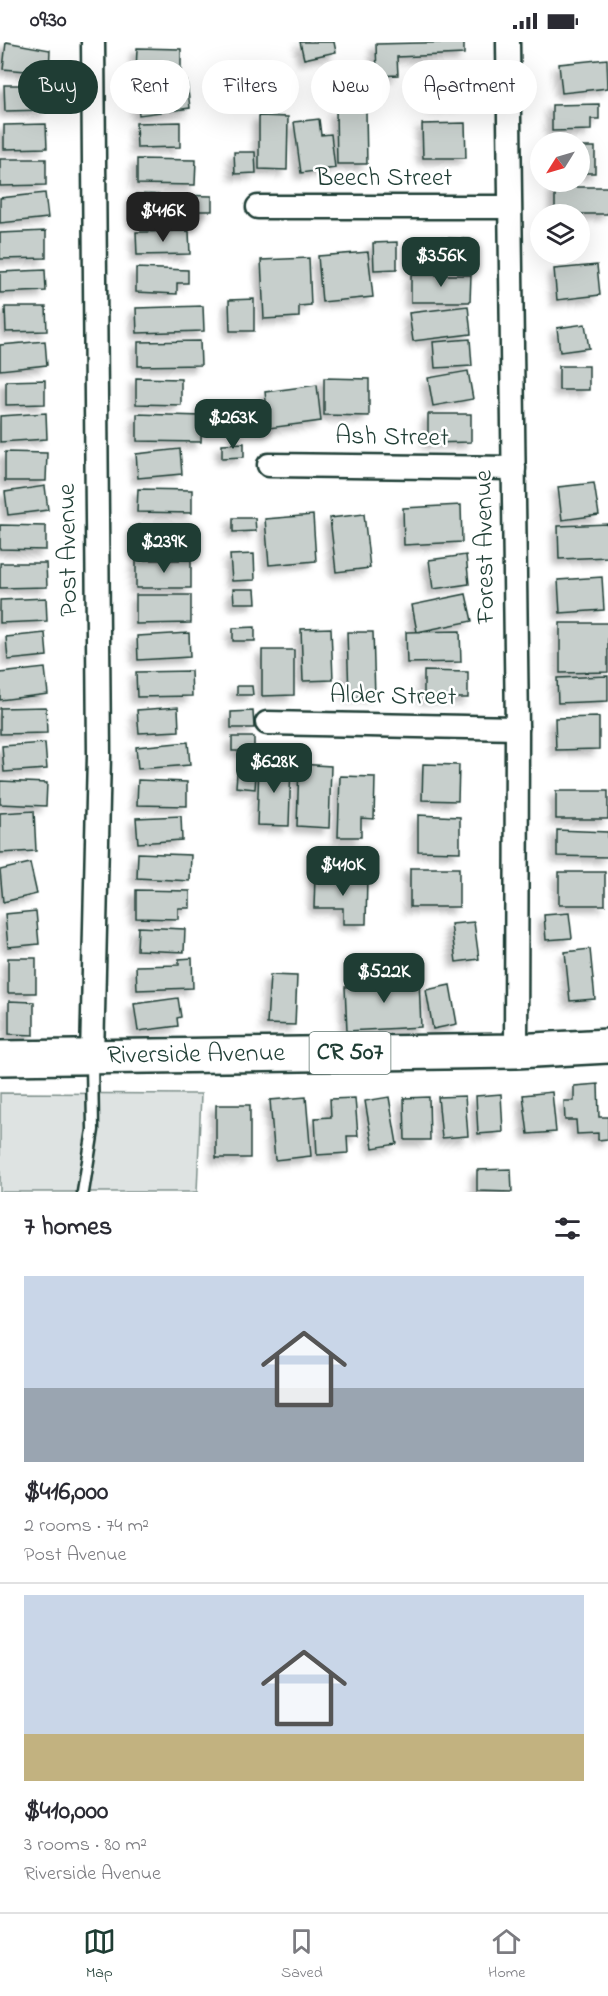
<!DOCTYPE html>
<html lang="en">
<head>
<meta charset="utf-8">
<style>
  :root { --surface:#fff; --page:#f2f2f3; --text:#2b2b33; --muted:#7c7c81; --line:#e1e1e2; --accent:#1f3d34 }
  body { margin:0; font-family:"Indie Flower",sans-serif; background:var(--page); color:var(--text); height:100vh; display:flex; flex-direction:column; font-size:22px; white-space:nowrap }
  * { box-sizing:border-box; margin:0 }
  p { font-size:20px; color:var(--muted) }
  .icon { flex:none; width:33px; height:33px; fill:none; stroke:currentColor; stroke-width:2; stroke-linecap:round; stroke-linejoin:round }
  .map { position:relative; height:1150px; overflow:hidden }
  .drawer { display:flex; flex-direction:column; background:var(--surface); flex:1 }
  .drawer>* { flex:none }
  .hud { position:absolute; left:18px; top:18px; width:573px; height:54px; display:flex; gap:12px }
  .needle { width:39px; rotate:233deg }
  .tools { position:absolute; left:530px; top:90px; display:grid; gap:12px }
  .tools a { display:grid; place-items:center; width:60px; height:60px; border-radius:50%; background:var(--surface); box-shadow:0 6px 24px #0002; font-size:30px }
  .price { position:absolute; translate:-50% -51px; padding:0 14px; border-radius:12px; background:var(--accent); color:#fff; font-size:20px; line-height:39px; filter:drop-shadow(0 2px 3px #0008) }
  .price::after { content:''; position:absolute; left:50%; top:36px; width:18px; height:14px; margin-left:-9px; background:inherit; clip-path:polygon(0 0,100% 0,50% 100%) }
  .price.selected { background:#222; color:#fff }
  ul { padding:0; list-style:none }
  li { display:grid; align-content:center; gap:12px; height:318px; padding:0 24px }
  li+li { border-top:2px solid var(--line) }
  li span { display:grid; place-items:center; height:186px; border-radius:0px; color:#555 }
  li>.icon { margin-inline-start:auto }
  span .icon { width:108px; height:108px; fill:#fffc; stroke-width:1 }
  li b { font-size:26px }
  h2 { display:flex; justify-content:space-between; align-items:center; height:72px; padding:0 24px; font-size:26px }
  .chip { padding:0 21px; border-radius:27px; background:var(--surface); box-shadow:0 6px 24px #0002; font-size:21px; line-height:54px }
  .chip.selected { background:var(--accent); color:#fff }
  .status { display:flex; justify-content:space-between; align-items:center; height:42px; padding:0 30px; background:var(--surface); direction:ltr }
  .status svg { height:16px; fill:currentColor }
  .tabs { display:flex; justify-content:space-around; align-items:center; height:84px; border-top:2px solid var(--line); background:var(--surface); font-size:16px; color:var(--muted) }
  .tabs a { display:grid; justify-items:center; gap:3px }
  .tabs .selected { color:var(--accent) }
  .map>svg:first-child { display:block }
  .green { fill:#dee3e2; stroke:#7e908b; stroke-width:1.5 }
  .building { fill:#c7cfcc; stroke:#1f3d34; stroke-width:1.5; filter:url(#shadow) }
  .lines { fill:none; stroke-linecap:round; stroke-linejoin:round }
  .service-casing { stroke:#1f3d34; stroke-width:15 }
  .minor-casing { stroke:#1f3d34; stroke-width:27 }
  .primary-casing { stroke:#1f3d34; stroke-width:38 }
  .service { stroke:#fff; stroke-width:10 }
  .minor { stroke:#fff; stroke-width:22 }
  .primary { stroke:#fff; stroke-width:33 }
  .labels { text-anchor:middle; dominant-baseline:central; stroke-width:5; stroke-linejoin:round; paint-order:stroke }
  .shield { fill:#fff; stroke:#627771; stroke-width:1.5 }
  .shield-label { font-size:24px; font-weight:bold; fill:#1f3d34 }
  .street-label { font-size:26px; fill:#1f3d34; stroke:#fff }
</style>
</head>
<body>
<div class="status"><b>09:30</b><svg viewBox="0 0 49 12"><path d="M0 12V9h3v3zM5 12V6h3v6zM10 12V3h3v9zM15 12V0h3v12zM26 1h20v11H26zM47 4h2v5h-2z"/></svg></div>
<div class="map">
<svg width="608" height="1150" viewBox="0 0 608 1150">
  <defs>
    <filter id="shadow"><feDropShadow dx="-5.5" dy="5.5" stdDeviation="3" flood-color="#0004"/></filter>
  </defs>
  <rect width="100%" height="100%" fill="#fff"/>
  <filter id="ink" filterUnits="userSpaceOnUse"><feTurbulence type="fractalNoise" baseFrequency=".0167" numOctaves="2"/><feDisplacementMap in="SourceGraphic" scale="12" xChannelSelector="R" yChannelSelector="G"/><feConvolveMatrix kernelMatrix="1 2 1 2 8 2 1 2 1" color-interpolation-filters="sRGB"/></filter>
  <g filter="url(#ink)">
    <polygon class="green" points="0,1051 201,1052 197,1150 0,1150"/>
    <g class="building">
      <polygon points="6,0 50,8 49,31 3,27"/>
      <polygon points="300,0 334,0 336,10 304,17"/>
      <polygon points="464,0 464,12 397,15 398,33 377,34 376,2"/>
      <polygon points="137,6 181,7 181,31 136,31"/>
      <polygon points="607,17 608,46 562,51 559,22"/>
      <polygon points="187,39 190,66 139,73 136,47"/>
      <polygon points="463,39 467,60 434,65 431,44"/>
      <polygon points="4,43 46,43 47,68 5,69"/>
      <polygon points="599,62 599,77 591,77 591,88 552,89 552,63"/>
      <polygon points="336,69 366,69 367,122 337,122"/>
      <polygon points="259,74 288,75 287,128 259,127"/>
      <polygon points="319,77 321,93 331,92 335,126 301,131 294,80"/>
      <polygon points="180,80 180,105 137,106 136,81"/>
      <polygon points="465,81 466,116 423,116 422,82"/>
      <polygon points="46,82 47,106 4,107 4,83"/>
      <rect x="579" y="105" width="16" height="26"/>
      <polygon points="234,110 255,110 256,131 235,132"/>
      <polygon points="0,117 46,117 46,143 0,144"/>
      <polygon points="137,117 196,118 195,143 137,142"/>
      <rect x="555" y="145" width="53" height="27"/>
      <polygon points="45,151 48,176 0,181 0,156"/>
      <polygon points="136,152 212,154 212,169 197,169 197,180 136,178"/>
      <polygon points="46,189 46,216 0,217 0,191"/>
      <polygon points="189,189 190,212 137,213 136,190"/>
      <polygon points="429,195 470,197 469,225 427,224"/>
      <polygon points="397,200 397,227 374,228 373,201"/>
      <polygon points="368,210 373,255 322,260 318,214"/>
      <polygon points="309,216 311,263 299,264 299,275 264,277 261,218"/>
      <polygon points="597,223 600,253 557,258 554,227"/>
      <polygon points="136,226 188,228 188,241 177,241 177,252 136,250"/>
      <polygon points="45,228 46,249 0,251 0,230"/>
      <polygon points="411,233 471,233 470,260 411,260"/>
      <polygon points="254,257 254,289 230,289 229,258"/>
      <polygon points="203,264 204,289 137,291 136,266"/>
      <polygon points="468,264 471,292 413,299 409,271"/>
      <polygon points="5,265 46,265 47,289 6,290"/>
      <polygon points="585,282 589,306 560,310 557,286"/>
      <polygon points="470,297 472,324 435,326 433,300"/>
      <polygon points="45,299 47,323 0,328 0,303"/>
      <polygon points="200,299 201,323 138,324 138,300"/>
      <rect x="559" y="324" width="30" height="24"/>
      <polygon points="468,329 473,357 433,364 428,336"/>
      <polygon points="136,336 181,337 181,363 136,362"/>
      <polygon points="324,336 369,337 369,374 324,373"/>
      <polygon points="45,338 45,362 6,363 6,339"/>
      <polygon points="317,343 321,379 269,386 265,350"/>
      <polygon points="46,371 47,397 0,400 0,374"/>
      <polygon points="137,372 202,374 201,400 137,399"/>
      <polygon points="428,372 471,372 471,400 428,401"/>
      <polygon points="244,401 244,415 222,416 222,402"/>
      <polygon points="180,407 182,432 138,436 136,412"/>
      <polygon points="5,410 47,411 46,439 5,439"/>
      <polygon points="594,441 599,473 562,478 558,445"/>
      <polygon points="45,444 48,468 8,473 5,450"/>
      <polygon points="138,447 192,448 192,471 137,470"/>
      <polygon points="461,463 462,500 404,503 403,466"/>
      <polygon points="364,472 370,526 336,530 330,476"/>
      <polygon points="313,473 316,519 269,523 265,477"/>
      <polygon points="233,476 255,476 256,489 233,490"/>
      <polygon points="608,482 608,515 559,517 558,484"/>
      <polygon points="0,483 46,484 46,508 0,507"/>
      <polygon points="138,483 191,483 192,509 139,509"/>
      <polygon points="254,512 255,538 232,539 230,513"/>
      <polygon points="466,513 469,542 433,547 429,518"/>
      <rect x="136" y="518" width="55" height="28"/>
      <polygon points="0,521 46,521 47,545 0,546"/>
      <polygon points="602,535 604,568 560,571 558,538"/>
      <polygon points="233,547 255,547 256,561 234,561"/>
      <polygon points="466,552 472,579 417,590 412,563"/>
      <polygon points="136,553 191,553 191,581 136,582"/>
      <polygon points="46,556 47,579 0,581 0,558"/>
      <polygon points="560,581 608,581 608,630 560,631"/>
      <polygon points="255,585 255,599 233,599 233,586"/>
      <polygon points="331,586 333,638 303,639 301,587"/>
      <polygon points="460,589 461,620 407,621 406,590"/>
      <polygon points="347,590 373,590 375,654 349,655"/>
      <polygon points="45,591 47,614 8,618 6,595"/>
      <polygon points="189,591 190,615 138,618 137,594"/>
      <polygon points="262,608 294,608 294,653 262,654"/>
      <polygon points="45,626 48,652 0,658 0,631"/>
      <polygon points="191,629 192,654 137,655 136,630"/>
      <polygon points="424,629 468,630 468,656 424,656"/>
      <polygon points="608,634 608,659 558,661 557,636"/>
      <polygon points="237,644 252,644 253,653 237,653"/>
      <polygon points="46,665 47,691 0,692 0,666"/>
      <polygon points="178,665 179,689 139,691 137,668"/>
      <polygon points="253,669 254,686 231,686 231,670"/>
      <polygon points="599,675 599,707 556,708 555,676"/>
      <rect x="232" y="695" width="22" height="14"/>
      <polygon points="188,700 190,723 138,727 136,705"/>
      <polygon points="45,701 47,727 4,730 2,704"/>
      <polygon points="259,721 291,722 289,784 257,783"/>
      <polygon points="299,722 331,724 329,786 297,784"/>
      <polygon points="423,722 459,723 458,759 422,758"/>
      <polygon points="237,731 256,732 255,747 236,745"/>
      <polygon points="340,734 375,735 374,777 361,776 361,795 338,795"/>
      <polygon points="138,738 187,740 187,764 137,763"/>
      <polygon points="0,739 47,741 46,764 0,762"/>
      <rect x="556" y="749" width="52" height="28"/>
      <polygon points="34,769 36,809 0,811 0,771"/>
      <polygon points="418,773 460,775 460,810 418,809"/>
      <polygon points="181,774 182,798 138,801 136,776"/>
      <polygon points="557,788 608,790 608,815 557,814"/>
      <polygon points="138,811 191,813 190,839 137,836"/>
      <polygon points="30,821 37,852 3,860 0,828"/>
      <rect x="410" y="826" width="49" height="39"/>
      <rect x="559" y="830" width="46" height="33"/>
      <polygon points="315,834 367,835 366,882 343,882 343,866 314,866"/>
      <polygon points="136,848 190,849 190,866 178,866 178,877 136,876"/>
      <polygon points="36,869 39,902 8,905 5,872"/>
      <polygon points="569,871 572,896 546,898 544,873"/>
      <polygon points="474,880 479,917 456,920 451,882"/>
      <polygon points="138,885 185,887 184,910 137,908"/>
      <polygon points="590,907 595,957 570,959 565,910"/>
      <rect x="8" y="916" width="28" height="35"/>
      <polygon points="192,916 193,946 137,948 136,924 179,923 179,917"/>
      <polygon points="403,928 403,938 419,937 421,985 347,989 345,945 377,943 376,929"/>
      <polygon points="270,933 297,934 295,983 267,982"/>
      <polygon points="450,943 457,982 433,987 426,948"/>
      <polygon points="178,956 181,975 177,976 178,984 138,989 134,962"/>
      <polygon points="9,959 34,960 34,993 9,992"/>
      <polygon points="598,1042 599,1075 608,1075 608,1097 598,1098 598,1091 577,1092 576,1078 565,1078 564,1059 574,1059 574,1044"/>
      <polygon points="552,1050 556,1090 528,1092 523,1053"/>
      <polygon points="501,1052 503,1090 478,1092 476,1054"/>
      <polygon points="465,1054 468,1094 442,1096 438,1055"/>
      <polygon points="306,1055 311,1114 275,1118 270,1058"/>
      <polygon points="389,1055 397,1102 373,1106 365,1059"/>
      <polygon points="429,1055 430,1098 405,1098 404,1056"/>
      <polygon points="355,1056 358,1094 347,1094 348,1111 317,1113 315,1076 331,1075 330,1057"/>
      <rect x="216" y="1063" width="34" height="53"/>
      <polygon points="511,1127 512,1150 477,1149 477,1128"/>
    </g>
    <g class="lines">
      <g class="service-casing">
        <polyline id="service" points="83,1150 93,1088 92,1019"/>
      </g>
      <g class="minor-casing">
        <g id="minor">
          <polyline points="508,0 517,686 516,1009"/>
          <polyline points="258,165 509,165"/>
          <polyline points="269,423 514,426"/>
          <polyline points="267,681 517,686"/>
          <polyline points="92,1015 99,713 93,0"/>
        </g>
      </g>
      <g class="primary-casing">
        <g id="primary">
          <path id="s1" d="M0 1016 516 1009 608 1004"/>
        </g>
      </g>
      <use href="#service" class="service"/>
      <use href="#minor" class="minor"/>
      <use href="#primary" class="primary"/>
    </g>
  </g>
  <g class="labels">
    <rect class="shield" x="309.5" y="990" width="81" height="42" rx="4.5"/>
    <g class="shield-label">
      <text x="350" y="1011">CR 507</text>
    </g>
    <g class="street-label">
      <text x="384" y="137">Beech Street</text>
      <text transform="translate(392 396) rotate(1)">Ash Street</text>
      <text transform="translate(486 505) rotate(-91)">Forest Avenue</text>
      <text transform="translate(69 508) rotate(-91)">Post Avenue</text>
      <text transform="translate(393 655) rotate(1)">Alder Street</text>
      <text stroke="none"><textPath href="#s1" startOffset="196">Riverside Avenue</textPath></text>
    </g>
  </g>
</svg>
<div class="tools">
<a><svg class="needle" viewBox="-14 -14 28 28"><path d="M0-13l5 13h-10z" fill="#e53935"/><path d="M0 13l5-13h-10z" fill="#7c7c81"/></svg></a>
<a><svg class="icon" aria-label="layers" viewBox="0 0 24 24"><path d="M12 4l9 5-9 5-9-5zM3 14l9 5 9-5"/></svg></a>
</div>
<b class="price selected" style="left:163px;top:201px">$416K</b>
<b class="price" style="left:441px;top:246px">$356K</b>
<b class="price" style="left:233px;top:408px">$263K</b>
<b class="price" style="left:164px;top:532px">$239K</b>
<b class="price" style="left:274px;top:752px">$628K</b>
<b class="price" style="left:343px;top:855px">$410K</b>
<b class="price" style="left:384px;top:962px">$522K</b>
<div class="hud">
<a class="chip selected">Buy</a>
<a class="chip">Rent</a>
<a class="chip">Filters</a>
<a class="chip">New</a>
<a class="chip">Apartment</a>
</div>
</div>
<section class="drawer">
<h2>7 homes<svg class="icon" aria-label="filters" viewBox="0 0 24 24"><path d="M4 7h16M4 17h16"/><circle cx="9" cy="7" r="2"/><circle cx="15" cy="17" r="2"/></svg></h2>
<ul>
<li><span style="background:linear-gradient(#c9d6e8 60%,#9aa5b1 0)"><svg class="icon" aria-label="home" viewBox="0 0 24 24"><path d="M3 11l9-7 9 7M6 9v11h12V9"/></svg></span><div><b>$416,000</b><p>2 rooms · 74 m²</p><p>Post Avenue</p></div></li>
<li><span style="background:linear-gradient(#c9d6e8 75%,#c2b280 0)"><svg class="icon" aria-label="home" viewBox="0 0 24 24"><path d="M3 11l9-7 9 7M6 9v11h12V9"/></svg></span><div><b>$410,000</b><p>3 rooms · 80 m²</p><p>Riverside Avenue</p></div></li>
</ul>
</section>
<nav class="tabs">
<a class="selected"><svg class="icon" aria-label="map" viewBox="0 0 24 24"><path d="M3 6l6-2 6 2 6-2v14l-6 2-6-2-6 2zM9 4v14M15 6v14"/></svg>Map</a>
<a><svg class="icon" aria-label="saved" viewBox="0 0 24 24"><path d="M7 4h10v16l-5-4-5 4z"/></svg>Saved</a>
<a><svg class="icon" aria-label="home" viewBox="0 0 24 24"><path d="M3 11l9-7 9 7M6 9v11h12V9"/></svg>Home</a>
</nav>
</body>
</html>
